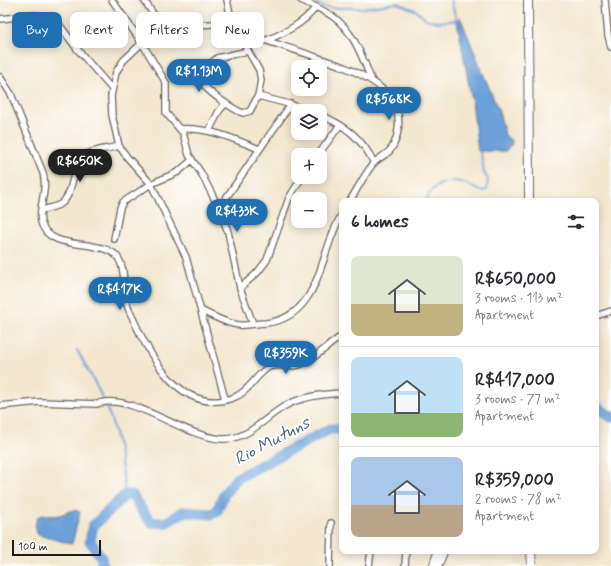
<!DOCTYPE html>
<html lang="en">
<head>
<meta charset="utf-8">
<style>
  :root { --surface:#fff; --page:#f7f7f7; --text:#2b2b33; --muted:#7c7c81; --line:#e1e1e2; --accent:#1f6fb2 }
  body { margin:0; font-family:Mynerve,sans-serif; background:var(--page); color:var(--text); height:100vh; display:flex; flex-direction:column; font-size:15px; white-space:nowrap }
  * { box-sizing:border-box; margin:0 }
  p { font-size:13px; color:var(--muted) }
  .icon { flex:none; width:22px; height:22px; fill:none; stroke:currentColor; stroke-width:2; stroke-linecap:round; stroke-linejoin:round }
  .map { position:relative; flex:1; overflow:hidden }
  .panel { position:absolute; left:339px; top:198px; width:260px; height:356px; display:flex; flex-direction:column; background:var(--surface); border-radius:8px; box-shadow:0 2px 10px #0003 }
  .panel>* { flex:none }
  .guide { position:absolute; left:12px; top:12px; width:267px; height:36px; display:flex; gap:8px }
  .buttons { position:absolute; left:291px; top:60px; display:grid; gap:8px }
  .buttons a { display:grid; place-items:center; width:36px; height:36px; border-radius:8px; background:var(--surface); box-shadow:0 2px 10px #0003; font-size:20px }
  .scale { position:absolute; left:12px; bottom:10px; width:89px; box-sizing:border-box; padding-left:4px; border:2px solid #1c1c1c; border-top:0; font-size:11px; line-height:14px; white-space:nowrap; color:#1c1c1c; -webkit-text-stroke:3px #fff; paint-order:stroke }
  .price { position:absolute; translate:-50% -34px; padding:0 9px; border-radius:14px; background:var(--accent); color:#fff; font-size:13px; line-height:26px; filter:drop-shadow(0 1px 2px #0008) }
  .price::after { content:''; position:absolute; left:50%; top:24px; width:12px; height:9px; margin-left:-6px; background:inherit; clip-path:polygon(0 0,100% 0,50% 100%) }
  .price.current { background:#222; color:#fff }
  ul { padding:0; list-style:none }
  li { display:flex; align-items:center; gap:12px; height:100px; padding:0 12px }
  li+li { border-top:1px solid var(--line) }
  li span { display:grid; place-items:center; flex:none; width:112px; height:80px; border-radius:8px; color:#555 }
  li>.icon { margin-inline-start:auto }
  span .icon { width:48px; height:48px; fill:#fffc; stroke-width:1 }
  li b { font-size:17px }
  h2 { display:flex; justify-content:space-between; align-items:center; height:48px; padding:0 12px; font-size:17px }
  .chip { padding:0 14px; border-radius:8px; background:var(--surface); box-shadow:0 2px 10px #0003; font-size:14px; line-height:36px }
  .chip.current { background:var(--accent); color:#fff }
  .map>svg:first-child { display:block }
  .water { fill:#6ca0d8; stroke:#445e7a }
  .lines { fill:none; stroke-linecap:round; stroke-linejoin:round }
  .stream { stroke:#6ca0d8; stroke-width:2 }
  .river { stroke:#6ca0d8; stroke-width:11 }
  .minor-casing { stroke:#67635b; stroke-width:8 }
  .tertiary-casing { stroke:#67635b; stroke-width:9 }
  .primary-casing { stroke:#67635b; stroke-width:10 }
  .minor { stroke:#fff; stroke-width:5.5 }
  .tertiary { stroke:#fff; stroke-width:7 }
  .primary { stroke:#fff; stroke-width:8 }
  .labels { text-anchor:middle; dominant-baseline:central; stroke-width:4; stroke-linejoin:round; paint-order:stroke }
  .water-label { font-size:17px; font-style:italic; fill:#445e7a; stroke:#fff }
</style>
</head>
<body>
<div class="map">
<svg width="611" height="566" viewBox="0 0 611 566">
  <rect width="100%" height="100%" fill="#fff"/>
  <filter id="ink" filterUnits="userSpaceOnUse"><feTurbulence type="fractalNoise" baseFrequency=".025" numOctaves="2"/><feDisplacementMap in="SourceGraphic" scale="8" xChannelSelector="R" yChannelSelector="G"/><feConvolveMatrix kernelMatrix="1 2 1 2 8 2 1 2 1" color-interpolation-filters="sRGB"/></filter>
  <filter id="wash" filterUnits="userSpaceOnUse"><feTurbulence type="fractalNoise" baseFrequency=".012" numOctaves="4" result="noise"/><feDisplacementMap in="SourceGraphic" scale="16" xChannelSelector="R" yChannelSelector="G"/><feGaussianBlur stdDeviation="0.9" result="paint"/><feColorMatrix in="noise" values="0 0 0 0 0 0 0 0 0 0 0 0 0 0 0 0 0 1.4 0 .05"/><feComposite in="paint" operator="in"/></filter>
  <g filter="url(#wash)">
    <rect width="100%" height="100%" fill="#f3e7cf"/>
    <g class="water">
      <polygon points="460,17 499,112 505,135 513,142 506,151 478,151 472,102 457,20"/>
      <path d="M75 510 80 512 72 544 38 535 35 527 37 517C45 513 52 517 60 515 65 513 69 511 75 510Z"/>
    </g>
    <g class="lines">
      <g class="stream">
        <polyline points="312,0 322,7 334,8 363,8 397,3 415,10 426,19 438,22 457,20"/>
        <polyline points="451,0 457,22"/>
        <path d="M427 201C428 186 448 179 461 182 468 184 475 189 482 191L487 190 488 179 484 173 482 159 479 149"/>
        <path d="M77 350C89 372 103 395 111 419 119 444 123 470 125 495"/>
      </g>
      <g class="river">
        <polyline points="596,409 600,409 611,417"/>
        <polyline points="102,566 101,557 90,541 93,526 125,495 132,495 143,512 151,522 165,523 183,512 211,514 217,511 224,494 237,478 330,429 342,429"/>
      </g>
    </g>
  </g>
  <g filter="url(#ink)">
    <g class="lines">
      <g class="minor-casing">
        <g id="minor">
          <polyline points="112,0 142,43 166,83 166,113 183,133 189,155 201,173 219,208 228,232 240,288 253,324"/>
          <polyline points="144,0 165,32"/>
          <polyline points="227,0 232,23 259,70 261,80 258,96 289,104 309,111"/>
          <path d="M301 0C311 5 322 9 332 16 353 30 362 56 371 79"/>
          <polyline points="605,0 608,35 611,47"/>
          <polyline points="0,19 35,15 55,19 78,50 111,88"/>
          <path d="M237 32C262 39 286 47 310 55 349 68 417 88 394 144 390 155 379 156 372 165 364 176 357 189 350 201"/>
          <path d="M267 40C286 32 303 24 316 7"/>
          <path d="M248 51 217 58 204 69C202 74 200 80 204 85 208 92 234 110 243 113L250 111 258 96"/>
          <path d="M0 77 11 94 43 173C48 192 38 206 41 222 49 252 96 238 116 255 128 269 121 293 129 310 147 350 179 419 235 397 250 391 256 374 269 367 278 363 290 368 299 365 316 359 327 345 342 336"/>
          <path d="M320 115C345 125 362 138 374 163"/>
          <path d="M180 129C208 127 234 139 259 149"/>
          <polyline points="209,131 219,111 225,104"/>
          <polyline points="318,155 340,125"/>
          <polyline points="219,208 291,104"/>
          <path d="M42 210C48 208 57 207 62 203 75 192 70 166 86 155 95 149 109 149 119 146"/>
          <polyline points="114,239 120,208 123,202 151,184 178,172 192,160"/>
          <polyline points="240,288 257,273 267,260 289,198 302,177"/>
          <path d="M202 311C213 316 227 324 239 325 248 326 258 323 266 323 322 317 319 251 342 214"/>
          <polyline points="596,316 611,311"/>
          <polyline points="225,399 186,257 151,184 127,157 119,146 112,115 111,96 116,72 123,61 142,43 175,29 195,25 232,23"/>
          <path d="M100 403C135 394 183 437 222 439 246 440 262 421 280 409 297 397 322 394 342 393"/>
          <polyline points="0,406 39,402 97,404"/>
          <polyline points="330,566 331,523"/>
          <polyline points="369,566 371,551"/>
          <polyline points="405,566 406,551"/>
        </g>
      </g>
      <g class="tertiary-casing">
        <g id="tertiary">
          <polyline points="433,566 438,551"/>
          <polyline points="438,566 444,551"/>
        </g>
      </g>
      <g class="primary-casing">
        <g id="primary">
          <polyline points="528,0 529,201"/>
          <polyline points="531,551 532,566"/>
        </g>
      </g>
      <use href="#minor" class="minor"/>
      <use href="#tertiary" class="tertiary"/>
      <use href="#primary" class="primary"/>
    </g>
  </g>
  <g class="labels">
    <g class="water-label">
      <text transform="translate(272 441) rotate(-28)">Rio Mutuns</text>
    </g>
  </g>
</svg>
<div class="buttons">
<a><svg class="icon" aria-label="locate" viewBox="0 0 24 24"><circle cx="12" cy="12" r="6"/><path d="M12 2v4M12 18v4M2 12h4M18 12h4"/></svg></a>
<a><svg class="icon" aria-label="layers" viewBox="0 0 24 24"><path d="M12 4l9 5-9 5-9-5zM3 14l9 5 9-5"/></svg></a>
<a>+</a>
<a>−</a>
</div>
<div class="scale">100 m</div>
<b class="price" style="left:199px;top:93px">R$1.13M</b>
<b class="price" style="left:389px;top:121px">R$568K</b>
<b class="price current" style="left:80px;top:183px">R$650K</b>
<b class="price" style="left:237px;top:233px">R$433K</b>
<b class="price" style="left:120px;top:311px">R$417K</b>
<b class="price" style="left:286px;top:375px">R$359K</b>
<div class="guide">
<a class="chip current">Buy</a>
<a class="chip">Rent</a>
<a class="chip">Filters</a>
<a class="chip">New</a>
</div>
<section class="panel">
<h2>6 homes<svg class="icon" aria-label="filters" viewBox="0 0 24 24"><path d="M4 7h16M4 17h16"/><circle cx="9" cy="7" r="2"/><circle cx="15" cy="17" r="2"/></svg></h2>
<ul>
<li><span style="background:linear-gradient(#dfe7d0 60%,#c2b280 0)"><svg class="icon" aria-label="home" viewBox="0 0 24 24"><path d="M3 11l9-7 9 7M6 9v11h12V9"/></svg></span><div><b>R$650,000</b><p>3 rooms · 113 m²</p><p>Apartment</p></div></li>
<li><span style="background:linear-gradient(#bfe0f5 70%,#8fb573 0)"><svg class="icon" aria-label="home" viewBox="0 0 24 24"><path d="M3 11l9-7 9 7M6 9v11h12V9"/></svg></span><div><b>R$417,000</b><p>3 rooms · 77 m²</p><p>Apartment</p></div></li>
<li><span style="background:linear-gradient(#a9c7e8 60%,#b9a48a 0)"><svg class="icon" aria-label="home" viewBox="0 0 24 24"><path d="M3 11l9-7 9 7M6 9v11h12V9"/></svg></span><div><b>R$359,000</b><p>2 rooms · 78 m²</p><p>Apartment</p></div></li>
</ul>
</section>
</div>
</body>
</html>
